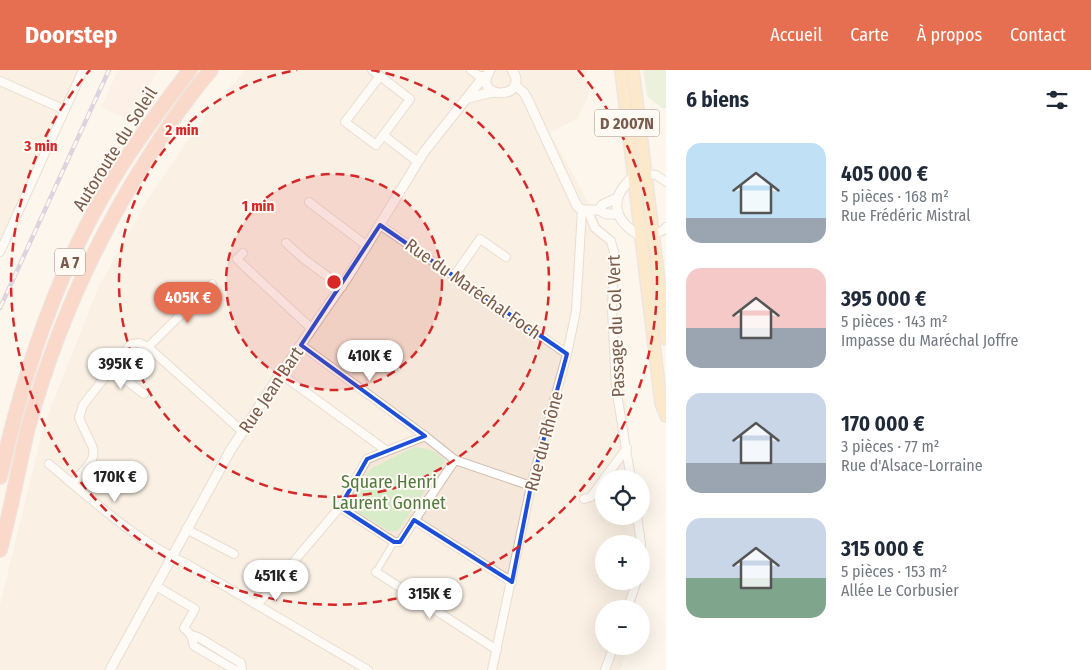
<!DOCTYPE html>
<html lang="fr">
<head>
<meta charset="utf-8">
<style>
  :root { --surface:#fff; --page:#f6f6f7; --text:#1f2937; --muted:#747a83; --accent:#e76f51 }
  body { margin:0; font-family:"Fira Sans Condensed",sans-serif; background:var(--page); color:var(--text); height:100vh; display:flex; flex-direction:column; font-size:19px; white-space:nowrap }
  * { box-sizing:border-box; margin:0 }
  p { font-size:16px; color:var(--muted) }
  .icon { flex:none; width:28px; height:28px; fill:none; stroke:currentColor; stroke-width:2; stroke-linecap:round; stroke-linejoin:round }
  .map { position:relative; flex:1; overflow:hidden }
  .drawer { display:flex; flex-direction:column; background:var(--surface); width:425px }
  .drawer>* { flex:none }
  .fabs { position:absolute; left:595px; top:400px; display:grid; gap:10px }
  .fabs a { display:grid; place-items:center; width:55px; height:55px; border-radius:50%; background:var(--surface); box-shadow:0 5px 20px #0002; font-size:25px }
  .price { position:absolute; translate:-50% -42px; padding:0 11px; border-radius:18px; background:#fff; color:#222; font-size:16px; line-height:32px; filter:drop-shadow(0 1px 2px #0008) }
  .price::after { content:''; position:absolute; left:50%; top:30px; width:15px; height:11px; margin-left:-8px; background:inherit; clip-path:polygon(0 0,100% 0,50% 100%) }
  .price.active { background:var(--accent); color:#fff }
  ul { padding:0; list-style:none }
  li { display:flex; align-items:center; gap:15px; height:125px; padding:0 20px }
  li span { display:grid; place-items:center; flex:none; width:140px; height:100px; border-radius:15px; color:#555 }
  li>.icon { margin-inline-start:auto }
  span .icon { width:60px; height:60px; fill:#fffc; stroke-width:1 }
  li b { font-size:21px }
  h2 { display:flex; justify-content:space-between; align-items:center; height:60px; padding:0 20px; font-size:21px }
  header { display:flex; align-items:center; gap:30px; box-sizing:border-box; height:70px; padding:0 25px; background:var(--accent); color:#fff }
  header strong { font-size:24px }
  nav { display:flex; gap:28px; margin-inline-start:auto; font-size:18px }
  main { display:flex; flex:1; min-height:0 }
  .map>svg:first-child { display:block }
  .residential { fill:#f5e8da }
  .commercial { fill:#fde8e0 }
  .green { fill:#d8ecc9 }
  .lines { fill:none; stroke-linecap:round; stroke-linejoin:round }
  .pedestrian-casing { stroke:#d1beb0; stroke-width:8 }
  .minor-casing { stroke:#d1beb0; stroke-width:10 }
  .tertiary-casing { stroke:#d1beb0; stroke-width:11 }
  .primary-casing { stroke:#dad1cd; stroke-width:14 }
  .motorway-casing { stroke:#dad1cd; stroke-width:16 }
  .pedestrian { stroke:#fff; stroke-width:5.5 }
  .minor { stroke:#fff; stroke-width:8 }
  .tertiary { stroke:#fff; stroke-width:9 }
  .primary { stroke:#fbd9a5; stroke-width:11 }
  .motorway { stroke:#f7b7a3; stroke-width:14 }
  .rail-casing { stroke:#b9a8c9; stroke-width:4.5 }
  .rail { stroke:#fffaf3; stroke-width:2.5; stroke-dasharray:8; stroke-linecap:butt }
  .marked { fill:none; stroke:#1d4ed8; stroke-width:4; stroke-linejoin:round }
  .ring { fill:none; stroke:#d62828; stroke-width:2.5; stroke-dasharray:9 6 }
  .labels { text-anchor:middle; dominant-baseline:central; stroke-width:4; stroke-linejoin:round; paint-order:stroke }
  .shield { fill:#fffaf3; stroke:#a28b7f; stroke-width:1 }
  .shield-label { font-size:16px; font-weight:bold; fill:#7a5c4d }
  .street-label { font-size:18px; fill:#7a5c4d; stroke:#fffaf3 }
  .park-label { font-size:18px; fill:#537a41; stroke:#fffaf3 }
  .centre { fill:#d62828; stroke:#fffaf3; stroke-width:2.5 }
  .ring-label { font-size:15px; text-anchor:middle; font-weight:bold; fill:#d62828; stroke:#fffaf3; stroke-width:4; stroke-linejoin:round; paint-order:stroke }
</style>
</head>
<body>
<header>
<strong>Doorstep</strong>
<nav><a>Accueil</a><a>Carte</a><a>À propos</a><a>Contact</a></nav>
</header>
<main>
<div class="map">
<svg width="666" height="600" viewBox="0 0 666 600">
  <rect width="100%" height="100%" fill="#fdf6ec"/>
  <g class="residential">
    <polygon points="0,0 79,0 0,169"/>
    <polygon points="246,0 586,0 589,24 578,48 550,63 613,177 633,409 604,409 604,446 636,446 639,474 604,474 604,511 638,511 634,539 604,539 604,576 629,576 620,600 0,600 0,535 43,358 98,218 147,130 207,43"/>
  </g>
  <polygon class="commercial" points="118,0 159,0 127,48 101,38"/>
  <g class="green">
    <polygon points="643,0 666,0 666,38 661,38 647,26"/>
    <path d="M414 377C427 378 437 381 445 391L398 461H389L347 436 365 406 372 398Z"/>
  </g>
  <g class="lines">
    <g class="pedestrian-casing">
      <polyline id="pedestrian" points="376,502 394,472"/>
    </g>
    <g class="minor-casing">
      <g id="minor">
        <polyline points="372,0 380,6"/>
        <polyline points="471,0 479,6 487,6"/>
        <polygon points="380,6 410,29 376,75 345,52"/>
        <polyline points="0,11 65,40"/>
        <polyline points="383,65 418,92"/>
        <polyline points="646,104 656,105 666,112"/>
        <polyline points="309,132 367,176"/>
        <polyline points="588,141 595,158 611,171 614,182 612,239 616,318 631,409"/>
        <polyline points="380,155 567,284"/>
        <polyline points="654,164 662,161 666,157"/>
        <polyline points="286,173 304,189 342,217"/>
        <polyline points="0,182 83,0"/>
        <polyline points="243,183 237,189 243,195 312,259"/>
        <polyline points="454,206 480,169 506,187"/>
        <polyline points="301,275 425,366 455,390 531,416"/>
        <polyline points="148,277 212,214"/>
        <polyline points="111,299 144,324"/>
        <polyline points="281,304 387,381"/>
        <path d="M49 394C91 429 137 472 187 494L368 600"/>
        <polyline points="604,409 627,378"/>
        <path d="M72 413C104 381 95 385 79 348L83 335 131 274 139 273 148 277 243 362"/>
        <polyline points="584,429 591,427 604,409"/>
        <polyline points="340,437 394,472 400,472 455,390"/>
        <polyline points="637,446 641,474"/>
        <polyline points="414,450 512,512"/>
        <polyline points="186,459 234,484"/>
        <polyline points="641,477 641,490"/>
        <polyline points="376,502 497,580"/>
        <polyline points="156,516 195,539 184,558 191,565 194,576 235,600"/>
        <polyline points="257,535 340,437 367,389 425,366"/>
        <polyline points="627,539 637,511"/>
        <polyline points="191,565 198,567 241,593 242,600"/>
        <polyline points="492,600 531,416 567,284 576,241 582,140"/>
        <polyline points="605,600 614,576"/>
      </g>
    </g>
    <g class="tertiary-casing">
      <g id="tertiary">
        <path d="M490 0C470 31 532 30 512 0"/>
        <polyline points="515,15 524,23 528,30 577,136 582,140 599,140 606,144 618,144"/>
        <polyline points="468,28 493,22"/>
        <path d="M633 107C609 128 612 149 639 165"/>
        <polyline points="599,140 602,135 617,128"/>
        <polyline points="110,600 230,381 277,309 349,205 424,82 481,10 487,6"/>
      </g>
    </g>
    <g class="primary-casing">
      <g id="primary">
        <polyline points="621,0 661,333 666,346"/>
        <polyline points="633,0 666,269"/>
      </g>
    </g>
    <g class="motorway-casing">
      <g id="motorway">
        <path d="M0 407C23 304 57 200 113 109 136 71 163 35 190 0"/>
        <path d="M0 480C11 440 18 399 28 358 55 260 96 168 151 83 169 55 189 25 211 0"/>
      </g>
    </g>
    <use href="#pedestrian" class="pedestrian"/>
    <use href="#minor" class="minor"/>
    <use href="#tertiary" class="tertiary"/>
    <use href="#primary" class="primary"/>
    <use href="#motorway" class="motorway"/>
    <g class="rail-casing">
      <polyline id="rail" points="0,238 109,0"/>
    </g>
    <use href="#rail" class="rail"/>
  </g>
  <path d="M0 0H666V600H0ZM380 155 567 284 531 416 512 512 414 450 400 472H394L340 437 367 389 425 366 301 275Z" fill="#fdf6ec" fill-opacity=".55" fill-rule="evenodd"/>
  <path class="marked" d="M380 155 567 284 531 416 512 512 414 450 400 472H394L340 437 367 389 425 366 301 275Z"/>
  <circle cx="334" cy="212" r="108" fill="#d62828" fill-opacity=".12"/>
  <g class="ring">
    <circle cx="334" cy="212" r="108"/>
    <path d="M371 0A215 215 0 1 1 297 0"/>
    <path d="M578 0A323 323 0 1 1 90 0"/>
  </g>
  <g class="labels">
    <g class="shield">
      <rect x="594.5" y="39.5" width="65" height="27" rx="4"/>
      <rect x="55" y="178.5" width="30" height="27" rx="4"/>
    </g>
    <g class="shield-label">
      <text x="627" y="53">D 2007N</text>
      <text x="70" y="192">A 7</text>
    </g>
    <g class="street-label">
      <text transform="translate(115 79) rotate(-58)">Autoroute du Soleil</text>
      <text transform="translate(473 219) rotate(35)">Rue du Maréchal Foch</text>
      <text transform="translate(616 256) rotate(-92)">Passage du Col Vert</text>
      <text transform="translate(271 320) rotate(-56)">Rue Jean Bart</text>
      <text transform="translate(544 371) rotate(-75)">Rue du Rhône</text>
    </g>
    <g class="park-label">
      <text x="389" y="412">Square Henri<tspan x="389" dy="21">Laurent Gonnet</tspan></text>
    </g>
  </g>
  <circle cx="334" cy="212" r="8" class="centre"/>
  <g class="ring-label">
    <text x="182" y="65">2 min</text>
    <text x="41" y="81">3 min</text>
    <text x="258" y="141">1 min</text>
  </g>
</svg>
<div class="fabs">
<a><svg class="icon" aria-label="locate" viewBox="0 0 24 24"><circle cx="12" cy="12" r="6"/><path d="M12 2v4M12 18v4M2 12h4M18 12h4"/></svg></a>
<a>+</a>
<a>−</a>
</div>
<b class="price active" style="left:188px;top:254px">405K €</b>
<b class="price" style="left:370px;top:312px">410K €</b>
<b class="price" style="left:121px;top:320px">395K €</b>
<b class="price" style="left:115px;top:433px">170K €</b>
<b class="price" style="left:276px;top:532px">451K €</b>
<b class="price" style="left:430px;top:550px">315K €</b>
</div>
<section class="drawer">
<h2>6 biens<svg class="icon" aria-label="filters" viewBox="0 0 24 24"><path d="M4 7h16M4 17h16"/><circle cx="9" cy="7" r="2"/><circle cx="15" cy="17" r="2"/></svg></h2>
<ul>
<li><span style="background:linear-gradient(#bfe0f5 75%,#9aa5b1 0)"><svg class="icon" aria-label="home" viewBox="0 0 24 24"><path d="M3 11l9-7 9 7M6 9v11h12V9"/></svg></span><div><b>405 000 €</b><p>5 pièces · 168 m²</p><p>Rue Frédéric Mistral</p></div></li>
<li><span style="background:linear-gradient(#f6c9c9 60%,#9aa5b1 0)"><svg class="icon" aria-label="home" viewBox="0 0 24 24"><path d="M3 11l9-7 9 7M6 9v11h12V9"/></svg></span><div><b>395 000 €</b><p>5 pièces · 143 m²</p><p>Impasse du Maréchal Joffre</p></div></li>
<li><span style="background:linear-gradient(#c9d6e8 70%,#9aa5b1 0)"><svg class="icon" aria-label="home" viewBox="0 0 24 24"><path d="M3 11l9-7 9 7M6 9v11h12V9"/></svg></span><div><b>170 000 €</b><p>3 pièces · 77 m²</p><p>Rue d'Alsace-Lorraine</p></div></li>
<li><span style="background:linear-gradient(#c9d6e8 60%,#7fa58c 0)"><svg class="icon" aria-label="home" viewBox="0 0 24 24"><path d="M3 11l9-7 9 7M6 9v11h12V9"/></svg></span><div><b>315 000 €</b><p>5 pièces · 153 m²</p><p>Allée Le Corbusier</p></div></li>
</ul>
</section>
</main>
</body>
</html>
